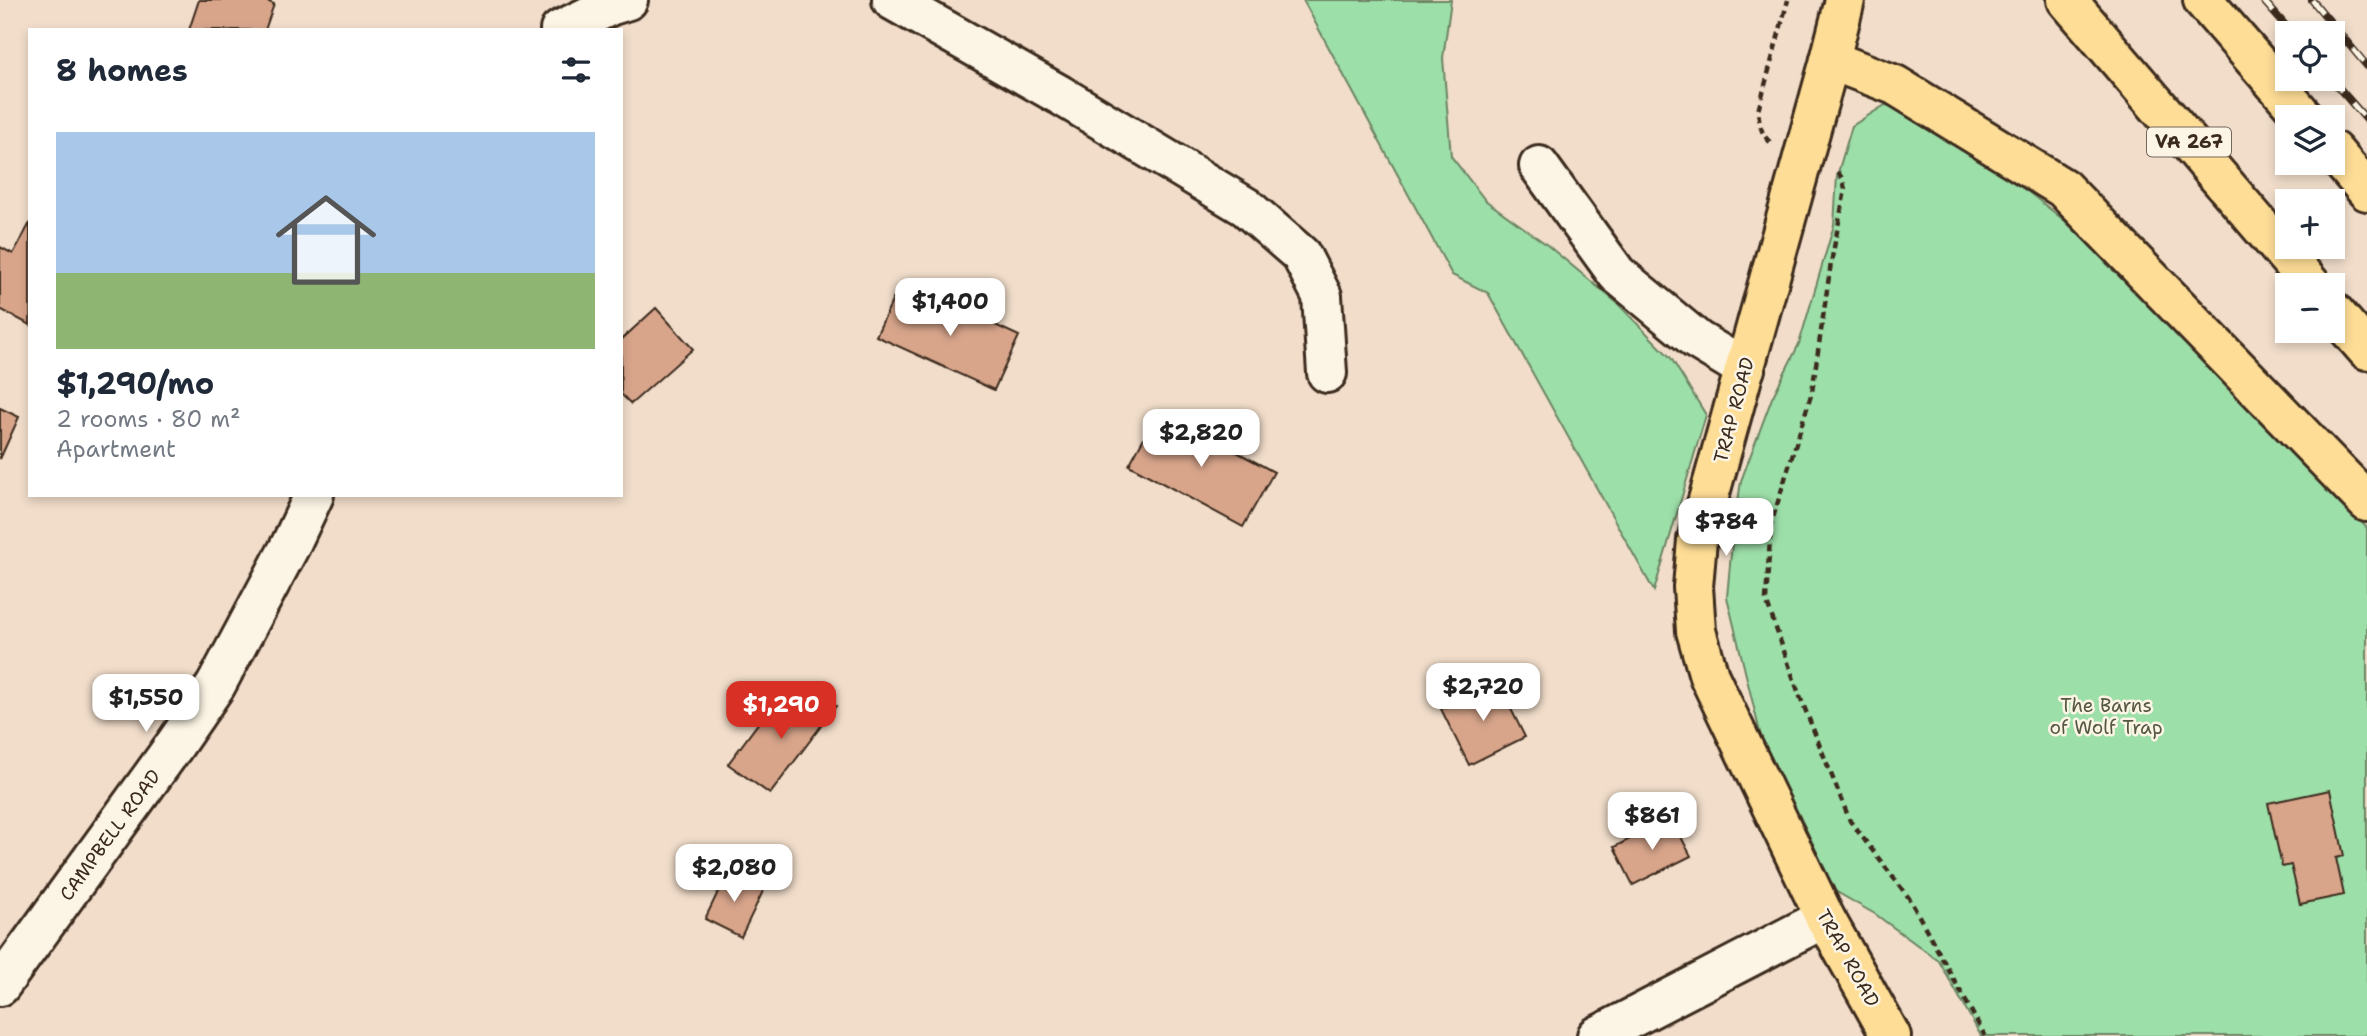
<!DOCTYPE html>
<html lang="en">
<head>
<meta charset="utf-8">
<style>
  :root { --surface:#fff; --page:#f2f2f3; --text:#1f2937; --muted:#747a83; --accent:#d93025 }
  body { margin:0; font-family:"Shantell Sans",sans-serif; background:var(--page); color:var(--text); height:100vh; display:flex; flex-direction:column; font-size:26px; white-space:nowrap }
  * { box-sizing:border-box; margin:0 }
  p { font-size:23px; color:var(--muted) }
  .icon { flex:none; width:38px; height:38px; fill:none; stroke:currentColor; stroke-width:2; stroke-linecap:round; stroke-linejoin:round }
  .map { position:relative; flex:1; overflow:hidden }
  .sheet { position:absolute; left:28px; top:28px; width:595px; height:469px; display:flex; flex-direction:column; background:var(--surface); border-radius:0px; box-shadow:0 4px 10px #0003 }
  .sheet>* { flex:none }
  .controls { position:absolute; left:2275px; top:21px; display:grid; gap:14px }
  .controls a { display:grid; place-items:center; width:70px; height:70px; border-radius:0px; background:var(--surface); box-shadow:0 4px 10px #0003; font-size:35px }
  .price { position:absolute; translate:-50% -60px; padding:0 16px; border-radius:14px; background:#fff; color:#222; font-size:23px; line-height:46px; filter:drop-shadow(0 2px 4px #0008) }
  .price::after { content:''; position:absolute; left:50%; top:42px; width:21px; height:16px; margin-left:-10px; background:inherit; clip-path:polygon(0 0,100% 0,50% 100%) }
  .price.selected { background:var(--accent); color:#fff }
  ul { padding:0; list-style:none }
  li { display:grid; align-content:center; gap:14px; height:371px; padding:0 28px }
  li span { display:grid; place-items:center; height:217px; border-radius:0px; color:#555 }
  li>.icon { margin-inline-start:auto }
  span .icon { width:126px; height:126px; fill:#fffc; stroke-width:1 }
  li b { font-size:30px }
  h2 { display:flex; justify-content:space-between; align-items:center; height:84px; padding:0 28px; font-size:30px }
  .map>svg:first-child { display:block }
  .green { fill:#9ddfa9; stroke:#6c8464; stroke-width:2 }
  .building { fill:#d8a58b; stroke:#3b2a1e; stroke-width:2 }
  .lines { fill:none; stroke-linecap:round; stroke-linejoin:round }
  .minor-casing { stroke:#3b2a1e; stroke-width:44 }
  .major-casing { stroke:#3b2a1e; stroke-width:44 }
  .highway-casing { stroke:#3b2a1e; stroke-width:44 }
  .path { stroke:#3b2a1e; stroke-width:4.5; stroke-dasharray:7 5; stroke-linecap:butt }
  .minor { stroke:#fcf5e5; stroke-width:38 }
  .major { stroke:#fedd96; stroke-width:38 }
  .highway { stroke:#fedd96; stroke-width:38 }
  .rail-casing { stroke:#3b2a1e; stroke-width:8 }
  .rail { stroke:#fcf5e5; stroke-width:5; stroke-dasharray:16; stroke-linecap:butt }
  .labels { text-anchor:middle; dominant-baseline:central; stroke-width:5; stroke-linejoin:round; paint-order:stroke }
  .shield { fill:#fcf5e5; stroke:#75675a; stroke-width:2 }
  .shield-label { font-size:18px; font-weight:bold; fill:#3b2a1e }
  .street-label { font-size:19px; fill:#3b2a1e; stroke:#fcf5e5 }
  .park-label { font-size:19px; fill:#545741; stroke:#fcf5e5 }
</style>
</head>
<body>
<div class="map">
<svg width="2367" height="1036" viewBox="0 0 2367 1036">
  <rect width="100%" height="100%" fill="#f1ddca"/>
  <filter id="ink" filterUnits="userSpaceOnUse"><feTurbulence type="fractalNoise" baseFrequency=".0143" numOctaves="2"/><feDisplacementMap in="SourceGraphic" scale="14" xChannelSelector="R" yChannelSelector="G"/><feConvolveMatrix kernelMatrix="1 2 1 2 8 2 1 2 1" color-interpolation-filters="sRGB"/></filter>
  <g filter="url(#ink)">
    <g class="green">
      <polygon points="1303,0 1451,0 1443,58 1451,156 1485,200 1546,244 1617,303 1671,358 1706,415 1654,591 1488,293 1452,275"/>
      <polygon points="1885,105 1907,109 2003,172 2065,221 2197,352 2367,528 2367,1036 1981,1036 1939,961 1875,914 1835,891 1763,745 1727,597 1732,543 1741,481 1772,398 1799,344 1834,225 1837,176 1852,126"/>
    </g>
    <g class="building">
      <polygon points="199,0 264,0 274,4 265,30 189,30"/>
      <polygon points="30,223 30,325 0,309 0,247 13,254"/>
      <polygon points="920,290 1019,336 994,390 876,336 893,299 912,307"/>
      <polygon points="656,308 693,349 631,404 621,394 621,340"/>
      <polygon points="0,408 19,417 0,459"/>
      <polygon points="1159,410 1274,472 1243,527 1129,465"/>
      <polygon points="1497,681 1525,737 1469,765 1441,709"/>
      <polygon points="810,688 836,706 770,794 728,764 768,710 785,722"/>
      <polygon points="2330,790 2344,856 2336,858 2344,895 2300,904 2291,865 2282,867 2268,803"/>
      <polygon points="1671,818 1691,856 1633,885 1614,847"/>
      <polygon points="728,871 764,889 741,937 705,919"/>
    </g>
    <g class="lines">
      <g class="minor-casing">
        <g id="minor">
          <polyline points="892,0 1060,95 1246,207 1301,255 1322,296 1327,373"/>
          <polyline points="560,30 612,5 628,0"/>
          <polyline points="1539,166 1617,274 1697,340 1745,369"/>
          <polyline points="0,986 174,746 216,685 291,544 314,495"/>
          <polyline points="1597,1036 1825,918"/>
        </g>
      </g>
      <g class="major-casing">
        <polyline id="major" points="1845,0 1830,60 1697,540 1693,587 1696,631 1709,676 1825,918 1891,1036"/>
      </g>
      <g class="highway-casing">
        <g id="highway">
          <polyline points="2067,0 2311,285"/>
          <polyline points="2203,0 2304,117"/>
          <polyline points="1830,60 1895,85 2063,188 2367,502"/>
          <polyline points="2333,151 2367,191"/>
          <polyline points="2333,311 2367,350"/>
        </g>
      </g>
      <g class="path">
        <path d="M1770 142C1760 133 1760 124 1758 111L1788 0"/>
        <polyline points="1838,172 1843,180 1845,190 1831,263 1812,392 1771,524 1766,600 1799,694 1850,821 1909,898 1985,1036"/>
      </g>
      <use href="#minor" class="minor"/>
      <use href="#major" class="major"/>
      <use href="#highway" class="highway"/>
      <g class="rail-casing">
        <g id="rail">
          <polyline points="2263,0 2292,33"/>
          <polyline points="2312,0 2367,66"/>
          <polyline points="2331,79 2367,120"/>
        </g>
      </g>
      <use href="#rail" class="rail"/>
    </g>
  </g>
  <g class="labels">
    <rect class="shield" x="2147" y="127.5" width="84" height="29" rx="5"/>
    <g class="shield-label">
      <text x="2189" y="142">VA 267</text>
    </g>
    <g class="street-label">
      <text transform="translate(1734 410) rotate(-75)">TRAP ROAD</text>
      <text transform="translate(110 835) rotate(-54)">CAMPBELL ROAD</text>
      <text transform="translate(1848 958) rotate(61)">TRAP ROAD</text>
    </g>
    <g class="park-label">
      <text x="2106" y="705">The Barns<tspan x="2106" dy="22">of Wolf Trap</tspan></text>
    </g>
  </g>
</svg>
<div class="controls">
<a><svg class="icon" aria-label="locate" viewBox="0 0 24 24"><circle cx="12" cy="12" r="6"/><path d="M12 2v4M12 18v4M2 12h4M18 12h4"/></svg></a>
<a><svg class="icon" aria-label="layers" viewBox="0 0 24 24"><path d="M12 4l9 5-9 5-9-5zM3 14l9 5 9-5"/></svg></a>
<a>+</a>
<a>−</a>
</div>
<b class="price" style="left:950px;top:338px">$1,400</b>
<b class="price" style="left:1201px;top:469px">$2,820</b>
<b class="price" style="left:1726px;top:558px">$784</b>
<b class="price" style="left:1483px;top:723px">$2,720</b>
<b class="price" style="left:146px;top:734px">$1,550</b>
<b class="price selected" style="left:781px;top:741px">$1,290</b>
<b class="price" style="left:1652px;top:852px">$861</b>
<b class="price" style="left:734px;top:904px">$2,080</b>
<section class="sheet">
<h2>8 homes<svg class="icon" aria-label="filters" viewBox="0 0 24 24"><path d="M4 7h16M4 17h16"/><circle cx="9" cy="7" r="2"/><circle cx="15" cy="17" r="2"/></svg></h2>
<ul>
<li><span style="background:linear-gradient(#a9c7e8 65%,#8fb573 0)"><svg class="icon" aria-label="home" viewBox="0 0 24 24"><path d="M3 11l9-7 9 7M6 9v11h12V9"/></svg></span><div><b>$1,290/mo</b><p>2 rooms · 80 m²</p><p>Apartment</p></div></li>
</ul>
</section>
</div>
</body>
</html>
